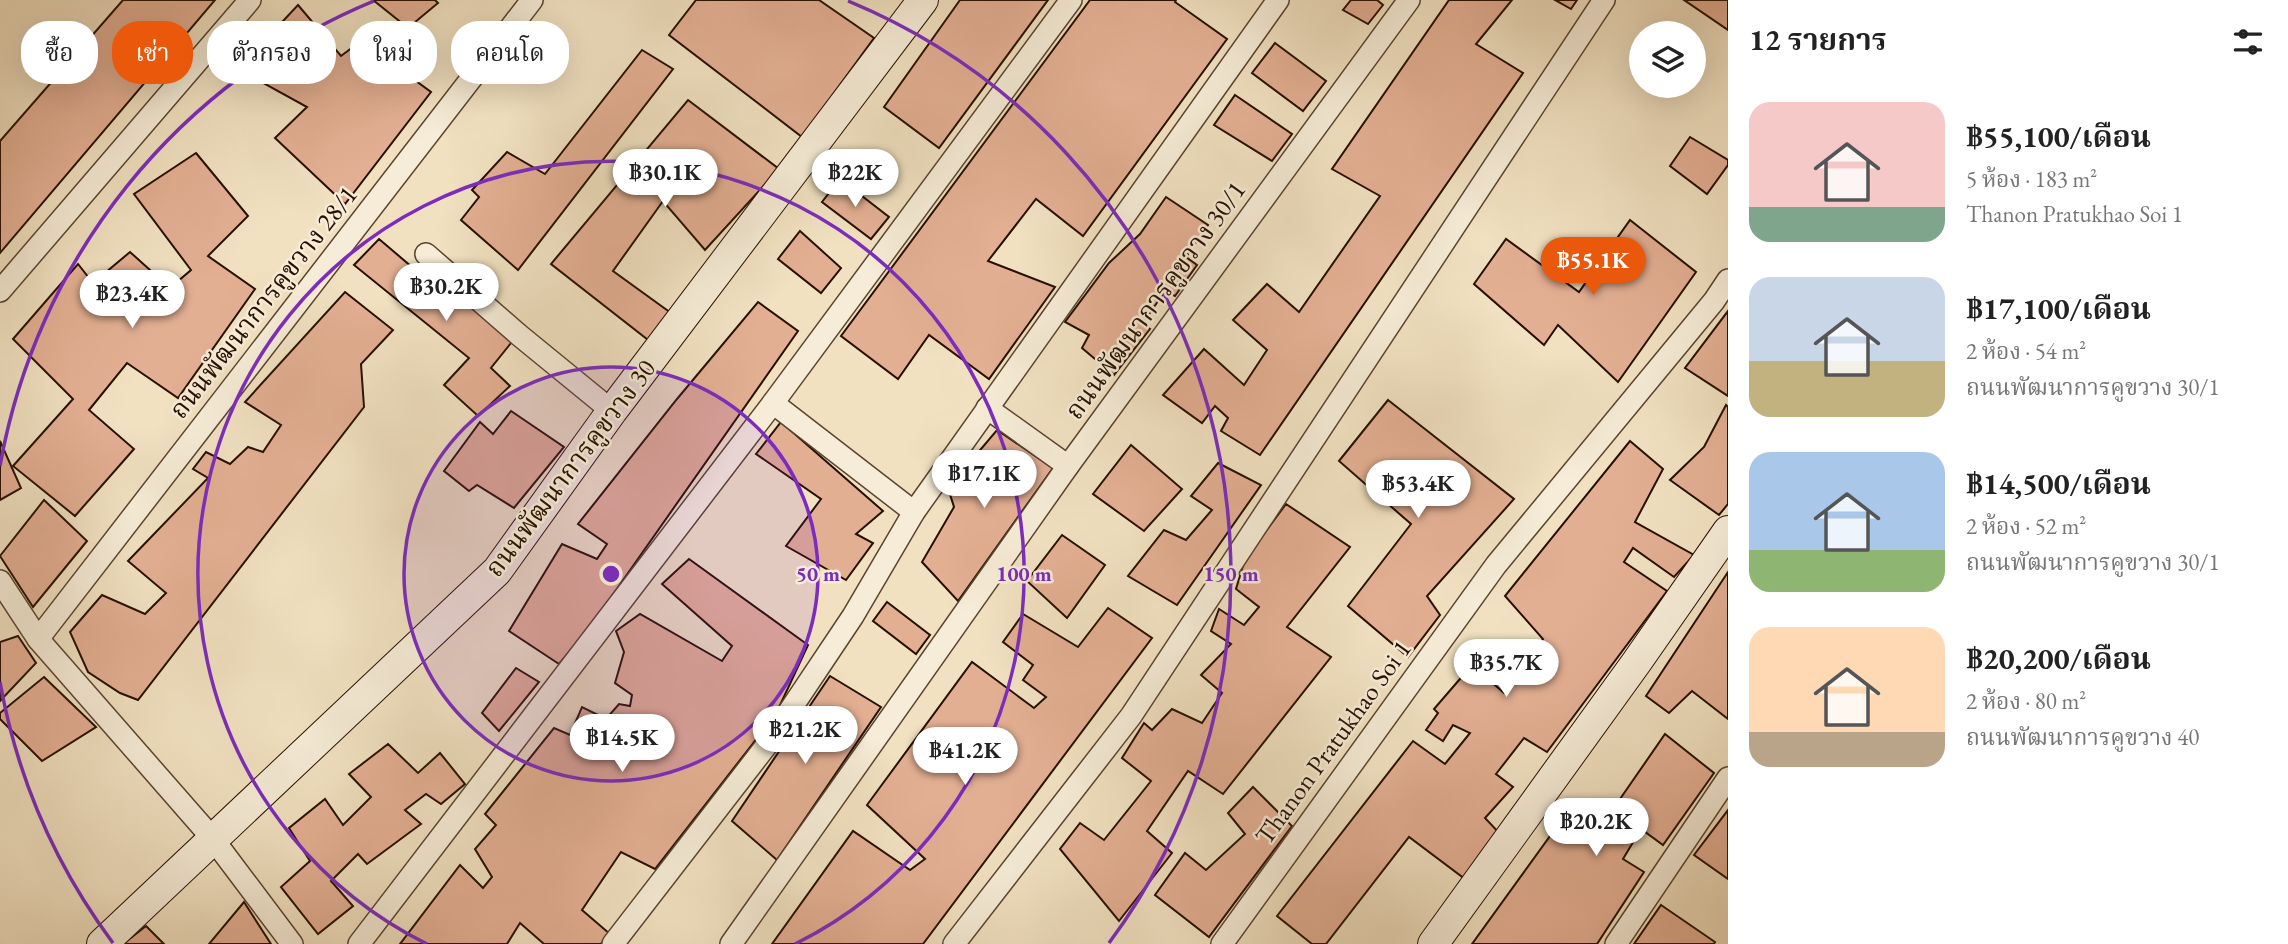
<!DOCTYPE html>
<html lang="th">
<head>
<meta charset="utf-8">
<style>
  :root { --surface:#fff; --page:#f6f6f6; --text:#222; --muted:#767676; --accent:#ea580c }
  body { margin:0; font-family:"EB Garamond","Noto Serif Thai",serif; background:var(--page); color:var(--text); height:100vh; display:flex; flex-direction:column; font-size:26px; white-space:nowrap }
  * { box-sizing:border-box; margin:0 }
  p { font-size:23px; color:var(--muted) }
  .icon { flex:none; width:38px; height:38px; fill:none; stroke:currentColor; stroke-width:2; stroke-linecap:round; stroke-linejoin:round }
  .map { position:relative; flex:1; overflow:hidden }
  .panel { display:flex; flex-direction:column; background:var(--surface); width:560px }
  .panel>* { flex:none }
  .hud { position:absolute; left:21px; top:21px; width:665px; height:63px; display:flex; gap:14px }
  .fabs { position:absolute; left:1629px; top:21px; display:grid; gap:14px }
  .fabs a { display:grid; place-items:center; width:77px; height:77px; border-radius:50%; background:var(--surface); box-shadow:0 7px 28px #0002; font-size:35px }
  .price { position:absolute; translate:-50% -60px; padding:0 16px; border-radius:24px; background:#fff; color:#222; font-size:23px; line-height:46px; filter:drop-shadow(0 2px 4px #0008) }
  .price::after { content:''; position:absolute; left:50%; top:42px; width:21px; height:16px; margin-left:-10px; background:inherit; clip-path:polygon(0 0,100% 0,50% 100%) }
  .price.current { background:var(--accent); color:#fff }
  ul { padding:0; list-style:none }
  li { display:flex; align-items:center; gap:21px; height:175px; padding:0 21px }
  li span { display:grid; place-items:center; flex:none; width:196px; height:140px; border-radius:21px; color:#555 }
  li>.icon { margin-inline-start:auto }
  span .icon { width:84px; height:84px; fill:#fffc; stroke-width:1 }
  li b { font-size:30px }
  h2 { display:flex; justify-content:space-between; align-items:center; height:84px; padding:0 21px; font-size:30px }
  .chip { padding:0 24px; border-radius:28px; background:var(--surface); box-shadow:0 7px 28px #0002; font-size:24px; line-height:63px }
  .chip.current { background:var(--accent); color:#fff }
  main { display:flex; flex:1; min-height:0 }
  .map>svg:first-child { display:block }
  .building { fill:#e3af93; stroke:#270f00; stroke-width:2 }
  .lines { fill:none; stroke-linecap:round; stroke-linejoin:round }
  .street-casing { stroke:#5a4430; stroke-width:24 }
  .secondary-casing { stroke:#270f00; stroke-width:32 }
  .street { stroke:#f6ecd7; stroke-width:21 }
  .secondary { stroke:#f6ecd7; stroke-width:30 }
  .ring { fill:none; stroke:#7b2cbf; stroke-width:3.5 }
  .labels { text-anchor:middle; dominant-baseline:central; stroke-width:5; stroke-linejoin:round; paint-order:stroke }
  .street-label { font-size:26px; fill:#270f00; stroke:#f6ecd7 }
  .centre { fill:#7b2cbf; stroke:#f6ecd7; stroke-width:3.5 }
  .ring-label { font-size:21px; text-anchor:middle; font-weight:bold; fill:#7b2cbf; stroke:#f6ecd7; stroke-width:5; stroke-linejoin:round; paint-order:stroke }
</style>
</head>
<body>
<main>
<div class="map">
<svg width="1728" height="944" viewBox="0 0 1728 944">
  <rect width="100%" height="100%" fill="#f1e1c1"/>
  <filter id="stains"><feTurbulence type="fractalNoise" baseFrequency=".00286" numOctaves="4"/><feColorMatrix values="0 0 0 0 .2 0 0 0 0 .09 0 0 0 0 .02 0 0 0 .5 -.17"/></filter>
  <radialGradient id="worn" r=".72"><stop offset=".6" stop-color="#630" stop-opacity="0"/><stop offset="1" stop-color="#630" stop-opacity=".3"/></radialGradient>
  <g class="building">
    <polygon points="123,0 215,0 0,253 0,141"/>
    <polygon points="373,0 435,0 438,3 408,28"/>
    <polygon points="696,0 819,0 874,38 802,137 669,35"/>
    <polygon points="960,0 1048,0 939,148 884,107"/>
    <polygon points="1090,0 1176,0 1175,2 1227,39 1083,236 1036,199 988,261 1055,287 989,379 929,335 898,379 841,336"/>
    <polygon points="1351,0 1377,0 1383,5 1368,24 1343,10"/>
    <polygon points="1449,0 1512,0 1476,44 1523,73 1260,455 1221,431 1228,418 1215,406 1202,423 1163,395 1204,349 1244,385 1267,350 1233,320 1267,284 1299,312 1380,196 1332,169"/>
    <polygon points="1555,0 1577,0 1571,9"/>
    <polygon points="1684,0 1728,0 1728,30"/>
    <polygon points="298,5 341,56 361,41 431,92 345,204 275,138 307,107 238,69"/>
    <polygon points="1275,43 1326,81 1303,111 1252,73"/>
    <polygon points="642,50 673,69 518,270 461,220 479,197 472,190 507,152 545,174"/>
    <polygon points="1235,95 1292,134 1272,161 1214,125"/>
    <polygon points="688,100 779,169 705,250 663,201 613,271 671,313 652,343 551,264"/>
    <polygon points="1690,137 1728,160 1728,165 1707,194 1670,166"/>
    <polygon points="196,153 248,216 208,256 255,289 178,398 127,363 89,410 134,449 75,516 13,466 73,399 13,339 78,264 93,283 130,252 170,288 191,270 134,194"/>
    <polygon points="840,179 889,217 871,239 822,202"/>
    <polygon points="1166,197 1208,225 1186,257 1197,265 1175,296 1165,291 1143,323 1150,329 1114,375 1082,348 1089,335 1065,322 1109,263 1140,234"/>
    <polygon points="1630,220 1696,272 1618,382 1558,325 1544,345 1474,284 1506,239 1579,292"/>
    <polygon points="800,231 841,268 821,293 778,259"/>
    <polygon points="379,239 419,273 426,264 515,338 491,368 510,386 478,416 444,385 469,358 354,265"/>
    <polygon points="345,292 393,330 361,364 364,407 138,700 120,693 88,672 70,632 102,595 145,614 166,593 128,561 208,478 193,469 206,452 230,464 248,447 263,452 281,425 245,402"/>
    <polygon points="758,302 798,331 588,630 559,664 509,631 562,544 597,559 607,544 578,524 677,399"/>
    <polygon points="1728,311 1728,396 1685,368"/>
    <polygon points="1388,400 1514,499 1427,596 1440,615 1408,657 1348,606 1411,524 1339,461"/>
    <polygon points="1726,405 1728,407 1728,504 1719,515 1670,480 1704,447"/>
    <polygon points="511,411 564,447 514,508 477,485 469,491 444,471 480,422 493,434"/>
    <polygon points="781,422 883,511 856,534 873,543 846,580 786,546 821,499 756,454"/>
    <polygon points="997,430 1053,468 958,601 922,562 954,507 948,488"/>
    <polygon points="0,441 21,488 0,500"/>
    <polygon points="1630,441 1663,469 1635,522 1694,555 1674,577 1633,548 1624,562 1667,591 1547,752 1524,738 1496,774 1513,787 1485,818 1503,837 1469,882 1409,837 1326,944 1312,944 1277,916 1413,741 1445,764 1470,733 1453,725 1443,741 1426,730 1438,713 1434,709 1472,665 1504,693 1511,680 1478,658 1491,642 1525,666 1543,639 1505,596"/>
    <polygon points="1131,445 1182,489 1144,531 1093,494"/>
    <polygon points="1218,463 1261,485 1177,605 1128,576 1164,530 1186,540 1212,510 1191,496"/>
    <polygon points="44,500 87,541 33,607 0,556"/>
    <polygon points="1286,504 1350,547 1287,627 1331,657 1223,794 1188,771 1147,831 1172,853 1119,921 1060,849 1080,823 1104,840 1151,781 1122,758 1144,723 1152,730 1172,709 1202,723 1222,693 1201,675 1231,644 1211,631 1219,609 1244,625 1259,607 1236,589 1245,559"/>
    <polygon points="1062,535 1105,565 1067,618 1027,581"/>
    <polygon points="689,559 808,645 776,714 655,869 621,852 582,910 610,934 601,944 544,944 520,923 507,944 400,944 460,865 483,888 492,877 475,849 496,825 485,814 554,728 570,735 582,707 606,719 619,704 630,706 632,695 615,683 624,652 616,631 640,614 722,661 732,646 662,584"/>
    <polygon points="1728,572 1728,719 1692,691 1669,713 1646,696"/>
    <polygon points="887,602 930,635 916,654 873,621"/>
    <polygon points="1108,608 1152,638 923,944 772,944 853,831 910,870 925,859 867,805 972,662 1034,708 1046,697 1023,680 1033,665 1003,642 1023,614 1078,647"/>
    <polygon points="18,636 36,663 0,701 0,642"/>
    <polygon points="516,668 539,682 499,731 482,713"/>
    <polygon points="830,676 881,707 777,860 732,821"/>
    <polygon points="44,677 96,727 42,761 0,719 0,713"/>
    <polygon points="1665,734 1714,773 1663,845 1641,829 1623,859 1644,872 1597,944 1472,944 1571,807 1602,825"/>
    <polygon points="388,744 418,773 440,753 465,784 441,804 426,794 405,810 421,824 367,864 358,854 331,881 353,906 318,934 281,887 310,861 289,828 325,799 343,825 371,797 349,774"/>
    <polygon points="1253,787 1292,826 1209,937 1155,895 1185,853 1206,870 1245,834 1228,813"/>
    <polygon points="1728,810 1728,879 1694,855"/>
    <polygon points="244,902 271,944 209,944"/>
    <polygon points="1661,905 1715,942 1714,944 1634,944"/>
    <polygon points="146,926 164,944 123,944"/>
  </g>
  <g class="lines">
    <g class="street-casing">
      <g id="street">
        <polyline points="426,254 519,335 612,411"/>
        <polyline points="0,291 250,0"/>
        <polyline points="773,403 914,512"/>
        <polyline points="987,408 1068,466"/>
        <polyline points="0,581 38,639 213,839 292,944"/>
        <polyline points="38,639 532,0"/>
        <polyline points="359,944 773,403 1071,0"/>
        <polyline points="613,944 766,746 853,616 914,512 1278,0"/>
        <polyline points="731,944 1068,466 1409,0"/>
        <polyline points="954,944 1131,716 1604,0"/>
        <polyline points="1222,944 1496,565 1714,301 1728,280"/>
        <polyline points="1616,944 1728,778"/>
      </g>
    </g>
    <g class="secondary-casing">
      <g id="secondary">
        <polyline points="102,944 497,571 612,411 923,0"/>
        <polyline points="1433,944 1636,663 1728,531"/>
      </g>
    </g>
    <use href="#street" class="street"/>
    <use href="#secondary" class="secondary"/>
  </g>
  <circle cx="611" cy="574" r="207" fill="#7b2cbf" fill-opacity=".12"/>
  <g class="ring">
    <circle cx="611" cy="574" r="207"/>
    <path d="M427 944A413 413 0 1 1 795 944"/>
    <path d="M113 943A620 620 0 0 1 0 682M0 466A620 620 0 0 1 374 1M848 1A620 620 0 0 1 1109 943"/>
  </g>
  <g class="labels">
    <g class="street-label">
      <text transform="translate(1155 300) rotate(-54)">ถนนพัฒนาการคูขวาง 30/1</text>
      <text transform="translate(263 302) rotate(-52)">ถนนพัฒนาการคูขวาง 28/1</text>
      <text transform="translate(570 468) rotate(-53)">ถนนพัฒนาการคูขวาง 30</text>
      <text transform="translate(1333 742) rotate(-54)">Thanon Pratukhao Soi 1</text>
    </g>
  </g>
  <circle cx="611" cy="574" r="10" class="centre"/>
  <g class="ring-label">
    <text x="818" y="581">50 m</text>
    <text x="1024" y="581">100 m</text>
    <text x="1231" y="581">150 m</text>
  </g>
  <rect width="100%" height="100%" filter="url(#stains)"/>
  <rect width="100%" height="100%" fill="url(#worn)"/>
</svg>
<div class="fabs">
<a><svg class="icon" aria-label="layers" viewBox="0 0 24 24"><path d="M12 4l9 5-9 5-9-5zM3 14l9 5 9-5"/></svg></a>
</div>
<b class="price" style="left:665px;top:209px">฿30.1K</b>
<b class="price" style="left:855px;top:209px">฿22K</b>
<b class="price current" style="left:1593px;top:297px">฿55.1K</b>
<b class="price" style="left:446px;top:323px">฿30.2K</b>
<b class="price" style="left:132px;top:330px">฿23.4K</b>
<b class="price" style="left:984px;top:510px">฿17.1K</b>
<b class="price" style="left:1418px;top:520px">฿53.4K</b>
<b class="price" style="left:1506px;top:699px">฿35.7K</b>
<b class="price" style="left:805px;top:766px">฿21.2K</b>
<b class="price" style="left:622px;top:774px">฿14.5K</b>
<b class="price" style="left:965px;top:787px">฿41.2K</b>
<b class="price" style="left:1596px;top:858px">฿20.2K</b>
<div class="hud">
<a class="chip">ซื้อ</a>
<a class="chip current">เช่า</a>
<a class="chip">ตัวกรอง</a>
<a class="chip">ใหม่</a>
<a class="chip">คอนโด</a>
</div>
</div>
<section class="panel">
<h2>12 รายการ<svg class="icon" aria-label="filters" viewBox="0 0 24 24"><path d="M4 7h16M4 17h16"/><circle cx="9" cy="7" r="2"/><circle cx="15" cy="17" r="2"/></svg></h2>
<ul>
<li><span style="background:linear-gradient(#f6c9c9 75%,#7fa58c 0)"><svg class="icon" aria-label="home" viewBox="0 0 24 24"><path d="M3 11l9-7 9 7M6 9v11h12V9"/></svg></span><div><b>฿55,100/เดือน</b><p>5 ห้อง · 183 m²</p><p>Thanon Pratukhao Soi 1</p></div></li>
<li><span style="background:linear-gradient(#c9d6e8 60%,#c2b280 0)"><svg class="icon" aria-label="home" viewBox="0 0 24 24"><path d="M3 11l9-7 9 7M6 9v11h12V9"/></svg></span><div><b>฿17,100/เดือน</b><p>2 ห้อง · 54 m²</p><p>ถนนพัฒนาการคูขวาง 30/1</p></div></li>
<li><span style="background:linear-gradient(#a9c7e8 70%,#8fb573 0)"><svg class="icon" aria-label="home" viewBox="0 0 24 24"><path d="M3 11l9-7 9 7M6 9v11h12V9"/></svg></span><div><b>฿14,500/เดือน</b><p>2 ห้อง · 52 m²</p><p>ถนนพัฒนาการคูขวาง 30/1</p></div></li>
<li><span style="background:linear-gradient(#ffd9b3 75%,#b9a48a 0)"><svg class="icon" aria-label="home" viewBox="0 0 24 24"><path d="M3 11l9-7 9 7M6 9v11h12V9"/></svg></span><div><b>฿20,200/เดือน</b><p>2 ห้อง · 80 m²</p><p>ถนนพัฒนาการคูขวาง 40</p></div></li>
</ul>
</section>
</main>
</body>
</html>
